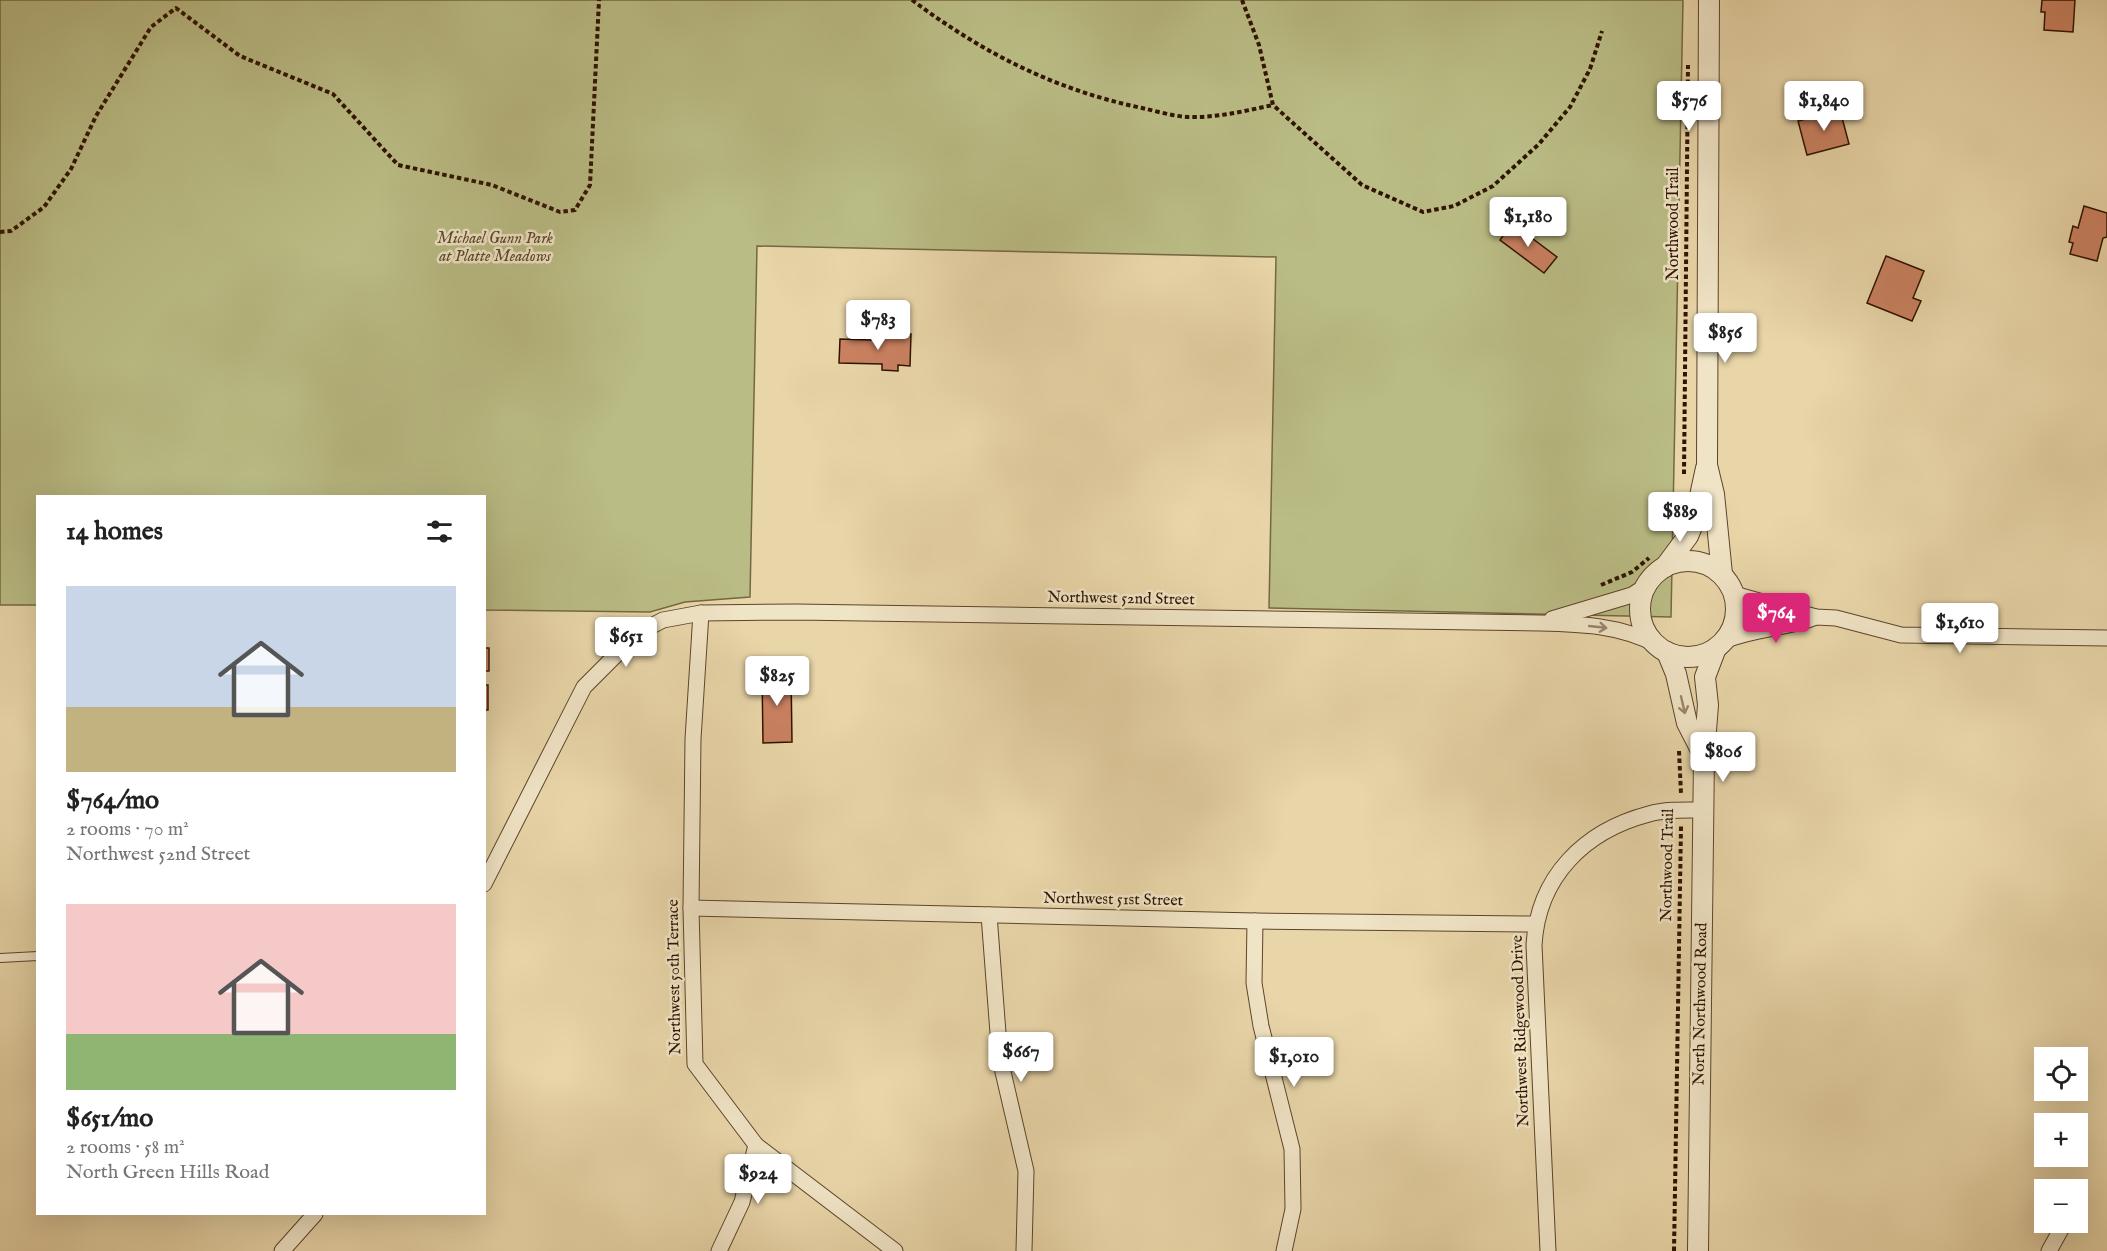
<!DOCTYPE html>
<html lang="en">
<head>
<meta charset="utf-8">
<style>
  :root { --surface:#fff; --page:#f2f2f2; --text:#222; --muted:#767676; --accent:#db2777 }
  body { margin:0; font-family:"IM FELL English",serif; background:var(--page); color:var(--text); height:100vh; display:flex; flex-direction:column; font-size:22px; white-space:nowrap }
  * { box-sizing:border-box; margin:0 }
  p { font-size:20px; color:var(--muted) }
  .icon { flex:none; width:33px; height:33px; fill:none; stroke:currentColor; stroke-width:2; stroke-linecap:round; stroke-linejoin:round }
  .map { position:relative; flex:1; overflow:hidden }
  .sheet { position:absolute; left:36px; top:495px; width:450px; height:720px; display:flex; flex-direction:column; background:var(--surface); border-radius:0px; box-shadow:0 6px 24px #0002 }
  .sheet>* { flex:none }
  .buttons { position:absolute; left:2034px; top:1047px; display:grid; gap:12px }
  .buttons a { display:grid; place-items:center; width:54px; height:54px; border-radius:0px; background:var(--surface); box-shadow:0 6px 24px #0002; font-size:30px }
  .price { position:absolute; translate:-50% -51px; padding:0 14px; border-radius:6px; background:#fff; color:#222; font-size:20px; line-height:39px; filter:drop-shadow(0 2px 3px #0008) }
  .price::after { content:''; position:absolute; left:50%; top:36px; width:18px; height:14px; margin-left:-9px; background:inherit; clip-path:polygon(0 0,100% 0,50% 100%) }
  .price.on { background:var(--accent); color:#fff }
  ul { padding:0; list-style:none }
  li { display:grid; align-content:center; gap:12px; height:318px; padding:0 30px }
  li span { display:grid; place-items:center; height:186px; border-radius:0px; color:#555 }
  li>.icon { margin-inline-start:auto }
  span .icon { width:108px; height:108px; fill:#fffc; stroke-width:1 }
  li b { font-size:26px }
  h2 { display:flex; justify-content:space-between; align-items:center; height:72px; padding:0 30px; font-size:26px }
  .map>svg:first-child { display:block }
  .green { fill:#babc85; stroke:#746842; stroke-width:1.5 }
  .building { fill:#ca8161; stroke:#2f1300; stroke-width:1.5 }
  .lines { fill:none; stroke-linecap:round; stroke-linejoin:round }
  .service-casing { stroke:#5d442a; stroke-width:10 }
  .minor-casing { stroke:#5d442a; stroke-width:17 }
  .tertiary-casing { stroke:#5d442a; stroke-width:22 }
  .path { stroke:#2f1300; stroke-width:4; stroke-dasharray:4.5 3; stroke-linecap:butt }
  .service { stroke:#f0e4c6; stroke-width:8 }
  .minor { stroke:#f0e4c6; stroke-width:15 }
  .tertiary { stroke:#f0e4c6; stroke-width:20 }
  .oneway { stroke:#99866d }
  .labels { text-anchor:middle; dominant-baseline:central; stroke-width:5; stroke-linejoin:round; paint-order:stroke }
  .street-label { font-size:16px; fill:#2f1300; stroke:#f0e4c6 }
  .park-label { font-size:16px; font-style:italic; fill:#594628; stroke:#f0e4c6 }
</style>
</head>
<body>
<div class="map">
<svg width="2107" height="1251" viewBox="0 0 2107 1251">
  <rect width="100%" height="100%" fill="#e8d5a8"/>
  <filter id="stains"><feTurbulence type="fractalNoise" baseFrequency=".00333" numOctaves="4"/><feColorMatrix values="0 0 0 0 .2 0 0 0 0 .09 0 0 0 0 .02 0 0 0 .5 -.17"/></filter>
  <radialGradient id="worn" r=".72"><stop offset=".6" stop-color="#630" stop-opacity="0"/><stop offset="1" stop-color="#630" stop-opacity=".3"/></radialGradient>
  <polygon class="green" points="0,0 1683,0 1671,617 1269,608 1276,257 757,246 750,597 685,602 650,612 485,610 484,496 38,496 37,605 0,605"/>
  <g class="building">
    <polygon points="2042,0 2075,0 2073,32 2044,30 2045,12 2041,12"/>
    <polygon points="1840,110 1849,144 1807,155 1798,121"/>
    <polygon points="2084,206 2107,213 2107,237 2103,238 2097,261 2070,254 2073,243 2069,242 2073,226 2078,228"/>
    <polygon points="1512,223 1557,257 1544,273 1500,240"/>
    <polygon points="1886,256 1924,271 1913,298 1921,301 1912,321 1867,303"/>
    <polygon points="871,333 911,334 910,366 898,365 898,371 882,370 882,364 839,363 840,339 871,340"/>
    <polygon points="484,648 489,648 489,671 485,671 485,685 488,685 488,710 484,710"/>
    <polygon points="762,672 791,672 792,742 763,743"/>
  </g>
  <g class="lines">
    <g class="service-casing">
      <polyline id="service" points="0,958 38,956"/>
    </g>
    <g class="minor-casing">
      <g id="minor">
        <polyline points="1734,594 1816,617 1836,618 1901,635 2107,638"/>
        <polyline points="701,613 693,739 691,908 695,1064 756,1145 895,1251"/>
        <polyline points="1552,619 1632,595 1646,586"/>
        <path d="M1724 641C1754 628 1786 629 1816 617"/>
        <path d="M484 884 584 687 638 633 663 620 701 613 795 612 1540 623C1581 624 1620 625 1657 645"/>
        <polyline points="691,908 1255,921 1535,924"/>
        <polyline points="989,915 1000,1059 1026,1171 1024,1251"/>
        <polyline points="1255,921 1254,983 1261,1026 1292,1149 1293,1209 1284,1251"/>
        <polyline points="282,1251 315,1214"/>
        <polyline points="719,1251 742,1202 756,1145"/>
        <path d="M1548 1251 1534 945C1538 877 1584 831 1649 814 1666 809 1686 810 1704 810"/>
        <polyline points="2049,1251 2065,1222"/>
      </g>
    </g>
    <g class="tertiary-casing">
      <g id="tertiary">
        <polyline points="1709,0 1707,465 1714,494 1722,574"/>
        <circle cx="1688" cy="609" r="48"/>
        <polyline points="1665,567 1688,536 1695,519 1706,468"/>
        <polyline points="1667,652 1676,674 1687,723 1704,756"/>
        <polyline points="1698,1251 1704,756 1708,705 1705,677 1716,648"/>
      </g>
    </g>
    <g class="path">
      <path d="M912 0C983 53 1055 90 1142 108 1156 111 1172 116 1187 117 1216 118 1245 111 1273 105"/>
      <polyline points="1242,0 1259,45 1273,105 1362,185 1423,212 1454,206 1493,186 1539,144 1570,107 1590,69 1602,31"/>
      <polyline points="0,232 11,231 44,207 71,169 96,116 151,27 176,8 240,56 333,94 398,165 492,185 560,212 575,210 590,185 599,0"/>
      <polyline points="1684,474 1688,65"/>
      <polyline points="1601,585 1632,572 1649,558"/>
      <polyline points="1679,751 1681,794"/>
      <polyline points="1674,1251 1681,826"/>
    </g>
    <use href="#service" class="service"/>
    <use href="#minor" class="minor"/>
    <use href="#tertiary" class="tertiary"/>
  </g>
  <defs><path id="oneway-shaft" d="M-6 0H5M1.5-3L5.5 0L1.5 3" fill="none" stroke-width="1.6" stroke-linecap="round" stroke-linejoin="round" transform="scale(1.5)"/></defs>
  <g class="oneway">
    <use href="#oneway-shaft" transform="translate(1598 627) rotate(6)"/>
    <use href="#oneway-shaft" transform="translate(1683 705) rotate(77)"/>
  </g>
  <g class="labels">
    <g class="street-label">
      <text transform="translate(1674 224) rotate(-90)">Northwood Trail</text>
      <text transform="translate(1121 599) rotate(1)">Northwest 52nd Street</text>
      <text transform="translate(1668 865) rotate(-89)">Northwood Trail</text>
      <text transform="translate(1113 900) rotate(1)">Northwest 51st Street</text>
      <text transform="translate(675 977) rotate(-91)">Northwest 50th Terrace</text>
      <text transform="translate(1701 1004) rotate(-89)">North Northwood Road</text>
      <text transform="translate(1521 1031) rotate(-92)">Northwest Ridgewood Drive</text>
    </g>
    <g class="park-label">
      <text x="495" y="239">Michael Gunn Park<tspan x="495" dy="18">at Platte Meadows</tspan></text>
    </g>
  </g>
  <rect width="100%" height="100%" filter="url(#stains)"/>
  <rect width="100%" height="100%" fill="url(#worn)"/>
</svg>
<div class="buttons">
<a><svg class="icon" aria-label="locate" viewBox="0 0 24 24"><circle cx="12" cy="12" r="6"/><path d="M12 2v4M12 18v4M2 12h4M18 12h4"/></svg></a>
<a>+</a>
<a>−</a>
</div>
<b class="price" style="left:1689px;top:132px">$576</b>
<b class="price" style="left:1824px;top:132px">$1,840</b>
<b class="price" style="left:1528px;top:248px">$1,180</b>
<b class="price" style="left:878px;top:351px">$783</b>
<b class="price" style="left:1725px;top:364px">$856</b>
<b class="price" style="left:1680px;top:543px">$889</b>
<b class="price on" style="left:1776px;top:644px">$764</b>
<b class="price" style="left:1960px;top:654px">$1,610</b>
<b class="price" style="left:626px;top:668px">$651</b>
<b class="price" style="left:777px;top:707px">$825</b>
<b class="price" style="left:1723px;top:783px">$806</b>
<b class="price" style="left:1021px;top:1083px">$667</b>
<b class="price" style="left:1294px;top:1088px">$1,010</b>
<b class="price" style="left:758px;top:1205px">$924</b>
<section class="sheet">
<h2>14 homes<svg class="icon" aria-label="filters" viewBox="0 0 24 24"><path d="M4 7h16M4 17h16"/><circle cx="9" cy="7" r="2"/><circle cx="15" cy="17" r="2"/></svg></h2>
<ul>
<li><span style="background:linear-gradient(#c9d6e8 65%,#c2b280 0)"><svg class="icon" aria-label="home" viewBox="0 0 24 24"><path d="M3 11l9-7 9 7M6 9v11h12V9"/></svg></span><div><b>$764/mo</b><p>2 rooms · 70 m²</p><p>Northwest 52nd Street</p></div></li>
<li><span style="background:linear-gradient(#f6c9c9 70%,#8fb573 0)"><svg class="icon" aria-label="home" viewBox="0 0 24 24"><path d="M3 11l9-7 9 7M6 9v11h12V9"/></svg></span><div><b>$651/mo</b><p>2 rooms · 58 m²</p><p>North Green Hills Road</p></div></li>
</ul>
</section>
</div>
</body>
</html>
